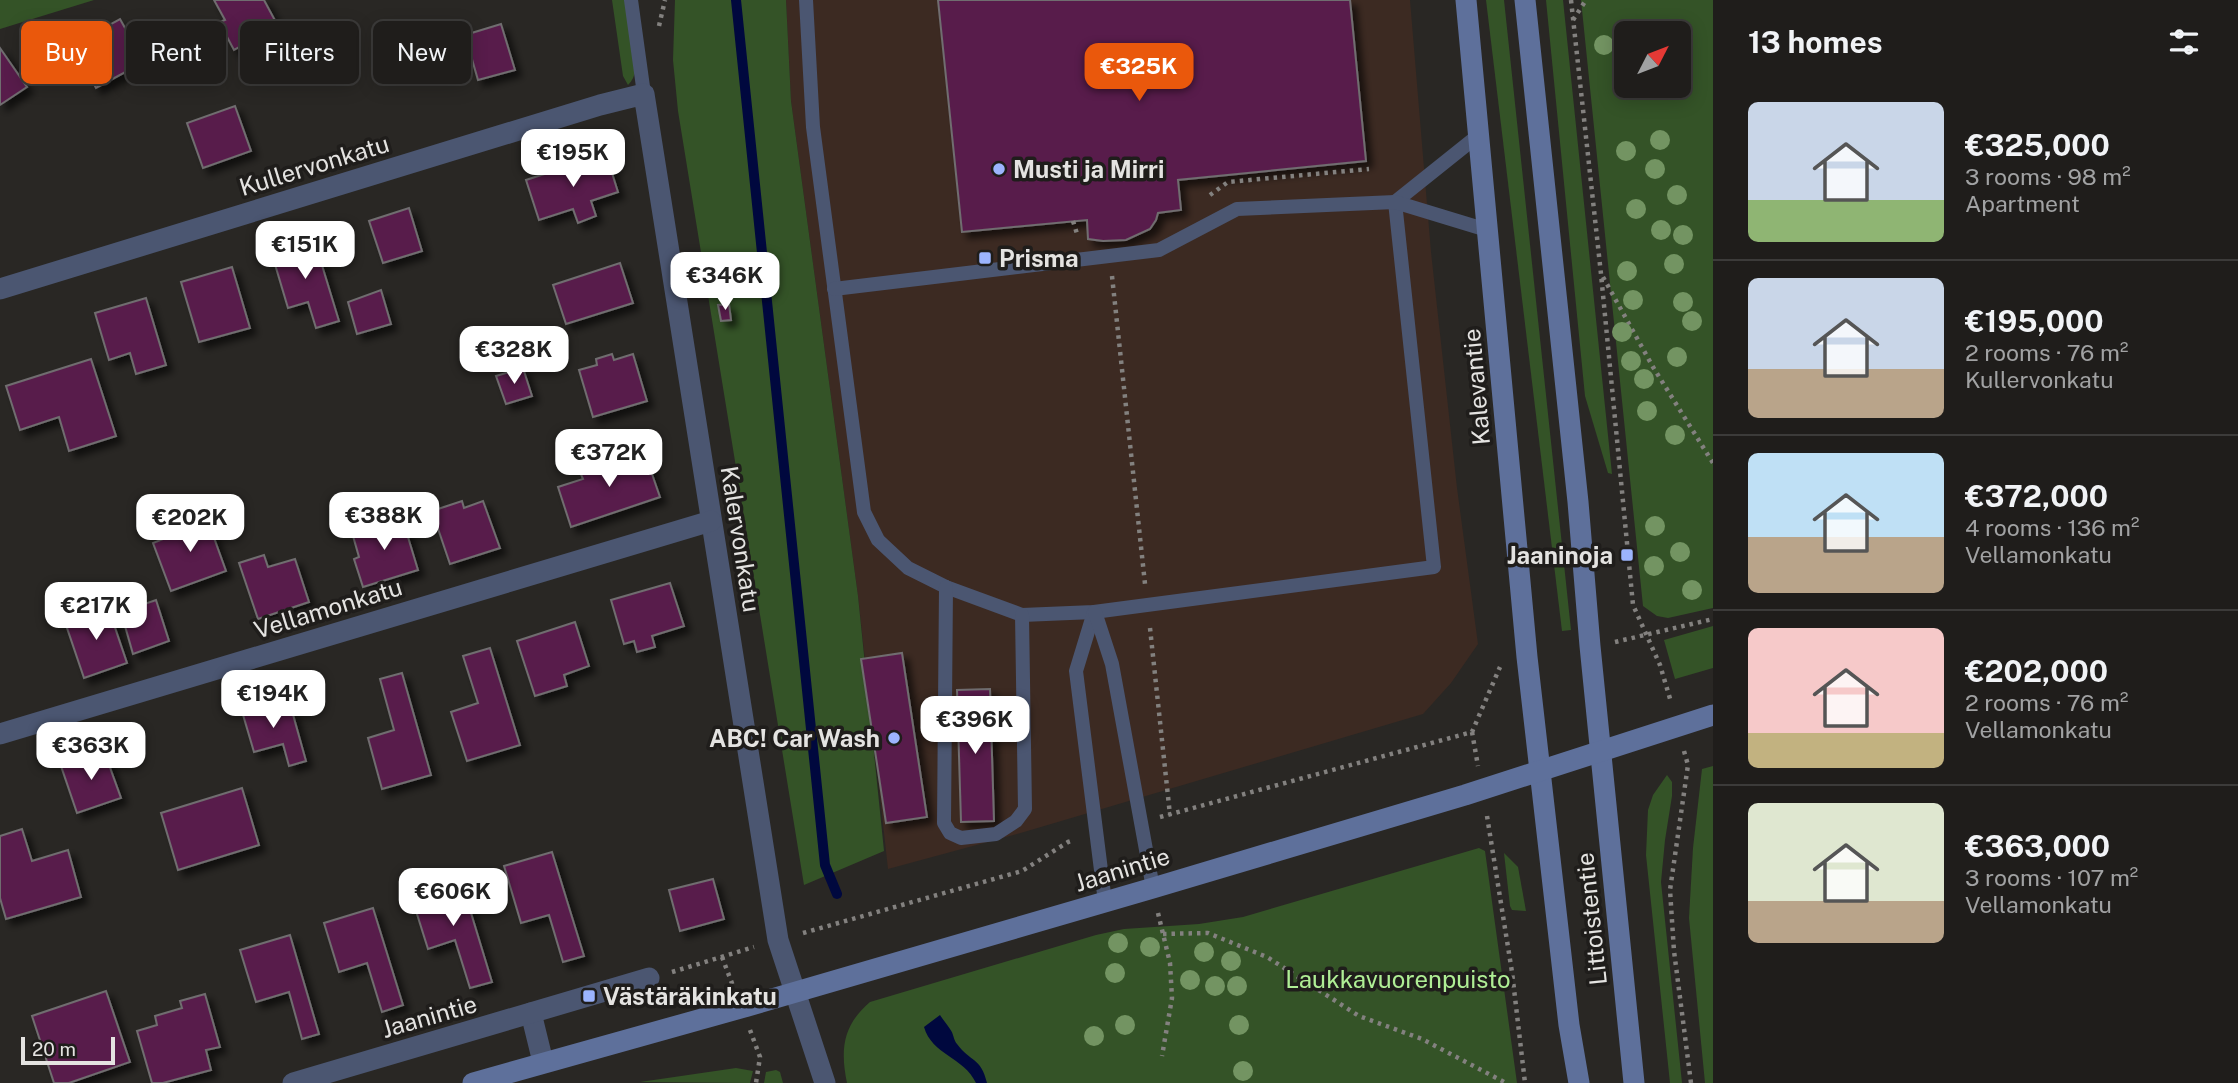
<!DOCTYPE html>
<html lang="en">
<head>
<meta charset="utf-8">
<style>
  :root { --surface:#1f1d1b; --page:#2c2a28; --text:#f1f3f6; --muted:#a1a2a3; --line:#3c3b3a; --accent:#ea580c }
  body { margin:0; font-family:"Public Sans",sans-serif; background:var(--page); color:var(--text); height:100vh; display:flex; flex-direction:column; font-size:26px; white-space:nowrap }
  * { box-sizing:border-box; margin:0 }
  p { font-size:23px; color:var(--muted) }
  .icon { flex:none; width:38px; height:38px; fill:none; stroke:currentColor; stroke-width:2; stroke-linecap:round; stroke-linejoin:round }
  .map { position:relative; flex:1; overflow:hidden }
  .drawer { display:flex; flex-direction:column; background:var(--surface); width:525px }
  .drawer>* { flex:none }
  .banner { position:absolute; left:21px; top:21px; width:665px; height:63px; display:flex; gap:14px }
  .needle { width:46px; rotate:48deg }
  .controls { position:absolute; left:1614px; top:21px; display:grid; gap:14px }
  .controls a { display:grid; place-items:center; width:77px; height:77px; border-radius:10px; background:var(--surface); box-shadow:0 4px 18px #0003,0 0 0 2px var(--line); font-size:35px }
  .scale { position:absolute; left:21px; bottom:18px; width:94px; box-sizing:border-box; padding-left:7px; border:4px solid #e4e3e1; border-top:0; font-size:19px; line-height:24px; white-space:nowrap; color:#e4e3e1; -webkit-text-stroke:5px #1f1d1b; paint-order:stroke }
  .price { position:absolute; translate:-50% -60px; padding:0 16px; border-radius:14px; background:#fff; color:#222; font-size:23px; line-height:46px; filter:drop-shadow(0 2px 4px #0008) }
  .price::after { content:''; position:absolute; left:50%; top:42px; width:21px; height:16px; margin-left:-10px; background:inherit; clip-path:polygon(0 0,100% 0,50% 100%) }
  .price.on { background:var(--accent); color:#fff }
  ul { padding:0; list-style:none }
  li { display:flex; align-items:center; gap:21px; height:175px; padding:0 35px }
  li+li { border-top:2px solid var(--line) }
  li span { display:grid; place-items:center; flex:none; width:196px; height:140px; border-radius:10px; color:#555 }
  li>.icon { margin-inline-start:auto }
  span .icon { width:84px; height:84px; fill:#fffc; stroke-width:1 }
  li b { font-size:30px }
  h2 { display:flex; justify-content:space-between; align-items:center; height:84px; padding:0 35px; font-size:30px }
  .pill { padding:0 24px; border-radius:10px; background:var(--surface); box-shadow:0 4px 18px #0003,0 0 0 2px var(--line); font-size:24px; line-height:63px }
  .pill.on { background:var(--accent); color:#fff }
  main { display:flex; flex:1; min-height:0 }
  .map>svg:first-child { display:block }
  .commercial { fill:#3c2a22 }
  .green { fill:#345327; fill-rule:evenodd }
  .water { fill:#00083e }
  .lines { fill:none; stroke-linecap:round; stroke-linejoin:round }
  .stream { stroke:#00083e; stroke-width:10 }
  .building { fill:#591f4c; stroke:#706d6f; stroke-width:2; filter:url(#shadow) }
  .path { stroke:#83817f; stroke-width:4.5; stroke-dasharray:3.5 5; stroke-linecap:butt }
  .service { stroke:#4b5671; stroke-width:14 }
  .minor { stroke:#4b5671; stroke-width:21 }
  .secondary { stroke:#5e709b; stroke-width:21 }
  .tree { fill:#739462 }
  .poi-dot { fill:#9cb4fd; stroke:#1f1d1b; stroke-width:2.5 }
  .labels { text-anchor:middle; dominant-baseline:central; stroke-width:7; stroke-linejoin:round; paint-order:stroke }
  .street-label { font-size:24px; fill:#e4e3e1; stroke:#1f1d1b }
  .poi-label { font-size:24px; font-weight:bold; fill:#e4e3e1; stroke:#1f1d1b; text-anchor:start }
  .park-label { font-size:24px; fill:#afee95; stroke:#1f1d1b }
</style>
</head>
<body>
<main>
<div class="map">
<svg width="1713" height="1083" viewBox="0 0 1713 1083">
  <defs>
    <filter id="shadow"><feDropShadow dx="6" dy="6" stdDeviation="3.5" flood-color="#0009"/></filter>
  </defs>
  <rect width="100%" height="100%" fill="#292724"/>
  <polygon class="commercial" points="786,0 1410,0 1431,252 1457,488 1478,644 1451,683 1423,714 1024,832 888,869 858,596 791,101"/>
  <g class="green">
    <polygon points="0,0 94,0 0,29"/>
    <path d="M612 0H627C631 22 646 69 628 85L623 76Z"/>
    <polygon points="675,0 786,0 791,101 858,596 884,851 804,885 678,111 673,60"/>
    <polygon points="1486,0 1504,0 1571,630 1562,631"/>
    <polygon points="1546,0 1563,0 1612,474 1608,473 1585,396"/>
    <path d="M1581 0H1713V608L1668 618 1657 616 1643 606ZM1626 33H1678V86H1626Z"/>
    <polygon points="1713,626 1713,668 1675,679 1664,640"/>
    <polygon points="1713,766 1713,1083 1705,1083 1689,918 1693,848 1702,769"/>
    <polygon points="1667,775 1672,782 1672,796 1665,840 1661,882 1682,1083 1670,1083 1646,855 1648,810 1653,795"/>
    <path d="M1479 848 1485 851 1517 1083H847C840 1049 843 1025 870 1002L1096 935 1124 929 1199 924 1243 917Z"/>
    <polygon points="1504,853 1518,867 1526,911 1512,910 1510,906"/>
    <polygon points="736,1068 753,1071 750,1083 640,1082"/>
    <polygon points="776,1070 780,1072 783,1083 764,1083 766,1072"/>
  </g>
  <g class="water">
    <polygon points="410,30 427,46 401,77 383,62"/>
    <path d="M940 1015C943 1020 947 1024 950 1029 954 1034 953 1039 957 1044 970 1062 981 1057 987 1083H976C964 1057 932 1055 924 1027Z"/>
  </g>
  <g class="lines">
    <polyline class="stream" points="736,0 825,865 837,894"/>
  </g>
  <g class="building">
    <polygon points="214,0 264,0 278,26 234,50 219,22 225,20"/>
    <polygon points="938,0 1350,0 1366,161 1178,180 1181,210 1158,213 1156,220 1150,229 1126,240 1103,241 1088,239 1087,220 962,232"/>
    <polygon points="120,19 144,62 96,88 73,45"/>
    <polygon points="501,24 515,70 478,80 465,35"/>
    <polygon points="0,48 27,87 0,105"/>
    <polygon points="235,106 251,151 203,168 187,123"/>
    <polygon points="606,154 618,192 591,201 596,216 578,223 573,209 539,220 526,180"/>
    <polygon points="409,208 422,251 383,263 369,221"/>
    <polygon points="314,239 339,321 316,328 308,302 288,308 271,251"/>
    <polygon points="620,263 633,303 566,324 553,285"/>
    <polygon points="232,267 250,328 199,342 181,282"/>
    <polygon points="381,290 391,324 357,334 348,302"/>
    <polygon points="146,298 166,365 136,374 130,353 109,360 95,313"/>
    <polygon points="729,304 731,320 721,321 718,305"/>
    <polygon points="612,354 614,360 633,354 647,401 593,417 579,370 597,365 596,359"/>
    <polygon points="91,359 116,436 69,451 59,417 20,430 6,386"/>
    <polygon points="523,368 532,396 506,404 496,376"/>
    <polygon points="644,451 660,497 571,527 558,487 583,479 580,472"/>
    <polygon points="462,501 464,508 483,501 500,548 450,564 432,511"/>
    <polygon points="205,513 226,571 171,591 153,543 178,533 175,525"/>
    <polygon points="401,514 418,570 363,587 354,559 359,557 353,536 364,533 362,527"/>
    <polygon points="264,555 268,567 295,559 309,602 258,619 239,563"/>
    <polygon points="670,583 684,626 652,636 655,647 637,652 634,641 624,644 611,600"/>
    <polygon points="156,600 169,641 133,654 121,612"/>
    <polygon points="108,607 127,663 84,678 65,622"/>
    <polygon points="575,622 589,666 564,675 567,686 535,696 517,641"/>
    <polygon points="490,648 520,745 467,761 451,712 478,703 463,656"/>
    <polygon points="902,653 927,817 886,823 861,659"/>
    <polygon points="402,673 431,775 382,789 368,738 394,730 380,679"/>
    <polygon points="990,689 994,821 961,822 957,690"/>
    <polygon points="275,698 280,714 292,711 306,761 289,766 283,744 254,752 241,708"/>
    <polygon points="104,751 121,798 77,813 61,766"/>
    <polygon points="242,788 259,845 178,870 161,813"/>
    <polygon points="22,829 32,861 68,850 81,897 6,919 0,898 0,836"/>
    <polygon points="552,852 584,956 563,962 549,915 521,923 504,866"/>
    <polygon points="713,879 724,919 680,931 669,890"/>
    <polygon points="461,880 492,982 470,988 455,940 428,949 411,895"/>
    <polygon points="373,908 403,1005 382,1012 367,963 339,972 324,923"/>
    <polygon points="290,935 319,1034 302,1039 289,992 256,1002 240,950"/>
    <polygon points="106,991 130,1062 69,1083 54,1083 32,1016"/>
    <polygon points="205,994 220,1047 206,1050 211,1070 163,1083 152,1083 137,1031 157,1025 155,1016 182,1008 180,1001"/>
  </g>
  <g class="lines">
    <g class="path">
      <polyline points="1571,0 1601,274 1633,605 1660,665 1671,702"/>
      <polyline points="1573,20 1586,0"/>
      <polyline points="659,26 665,0"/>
      <polyline points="1210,195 1228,182 1369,169"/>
      <polyline points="1073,221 1078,237"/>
      <polyline points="1112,276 1145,584"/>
      <polyline points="1603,277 1653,367 1713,463"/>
      <polyline points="1150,628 1170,815"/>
      <polyline points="1615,642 1713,619"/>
      <polyline points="1472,732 1478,766"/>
      <polyline points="1684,751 1688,765 1670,890 1674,951 1691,1083"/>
      <polyline points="1487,816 1512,972 1525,1083"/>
      <polyline points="1160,817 1472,732 1500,667"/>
      <polyline points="1158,913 1170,963 1172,998 1162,1056"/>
      <polyline points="803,933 1022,871 1068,842 1074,840"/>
      <polyline points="1163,934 1208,933 1267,957 1359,1016 1422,1039 1506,1083"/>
      <polyline points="722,957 733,986"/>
      <polyline points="672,972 754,947"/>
      <polyline points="750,1030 760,1057 756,1083"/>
    </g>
    <g class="service">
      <polyline points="631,0 644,94"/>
      <polyline points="806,0 813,127 864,512 878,540 908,568 946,587 1022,615 1094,612 1434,567 1395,202"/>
      <polyline points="1395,202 1480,134"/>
      <polyline points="834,289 1159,250 1237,209 1395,202 1487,230"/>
      <polyline points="946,587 944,823 950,833 961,838 996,834 1016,821 1025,809 1022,615"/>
      <polyline points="1094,612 1076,671 1105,902"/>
      <polyline points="1095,612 1112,664 1153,888"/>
    </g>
    <g class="minor">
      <polyline points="0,289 600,105 644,94 778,940 825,1083"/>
      <polyline points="0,734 711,521"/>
      <polyline points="531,1013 543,1062"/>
      <polyline points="293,1083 649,978"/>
    </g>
    <g class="secondary">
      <polyline points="1466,0 1527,657 1569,1025 1579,1083"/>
      <polyline points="1525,0 1578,502 1590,646 1634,1083"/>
      <polyline points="473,1083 741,1008 1153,888 1465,795 1713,715"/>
    </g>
  </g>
  <g class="tree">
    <circle cx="1604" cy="45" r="10"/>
    <circle cx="1660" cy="140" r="10"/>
    <circle cx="1626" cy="151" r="10"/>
    <circle cx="1655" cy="169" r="10"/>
    <circle cx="1677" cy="195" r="10"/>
    <circle cx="1636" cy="209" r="10"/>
    <circle cx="1661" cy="230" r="10"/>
    <circle cx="1683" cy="235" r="10"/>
    <circle cx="1674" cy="264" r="10"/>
    <circle cx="1627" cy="271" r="10"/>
    <circle cx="1633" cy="300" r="10"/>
    <circle cx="1683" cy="302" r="10"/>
    <circle cx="1692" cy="321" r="10"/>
    <circle cx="1622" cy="332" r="10"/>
    <circle cx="1677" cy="357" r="10"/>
    <circle cx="1631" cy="361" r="10"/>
    <circle cx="1644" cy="379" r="10"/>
    <circle cx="1647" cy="411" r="10"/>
    <circle cx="1675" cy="435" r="10"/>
    <circle cx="1655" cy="526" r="10"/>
    <circle cx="1680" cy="552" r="10"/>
    <circle cx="1654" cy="566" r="10"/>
    <circle cx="1692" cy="590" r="10"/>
    <circle cx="1118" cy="943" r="10"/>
    <circle cx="1150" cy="947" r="10"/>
    <circle cx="1204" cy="952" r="10"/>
    <circle cx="1231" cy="961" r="10"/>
    <circle cx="1115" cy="973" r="10"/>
    <circle cx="1190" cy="980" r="10"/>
    <circle cx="1215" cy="986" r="10"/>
    <circle cx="1237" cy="986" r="10"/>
    <circle cx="1125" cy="1025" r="10"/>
    <circle cx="1239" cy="1025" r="10"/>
    <circle cx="1094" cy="1036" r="10"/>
    <circle cx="1243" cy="1071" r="10"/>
  </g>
  <g class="poi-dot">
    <circle cx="999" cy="169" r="7"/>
    <rect x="978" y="251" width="14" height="14" rx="3.5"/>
    <rect x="1620" y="548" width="14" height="14" rx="3.5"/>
    <circle cx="894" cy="738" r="7"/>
    <rect x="582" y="989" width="14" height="14" rx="3.5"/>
  </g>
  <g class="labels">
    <g class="street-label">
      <text transform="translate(314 165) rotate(-17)">Kullervonkatu</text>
      <text transform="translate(1476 387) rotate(-95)">Kalevantie</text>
      <text transform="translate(741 539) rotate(81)">Kalervonkatu</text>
      <text transform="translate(328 608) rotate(-17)">Vellamonkatu</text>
      <text transform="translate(1122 869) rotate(-17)">Jaanintie</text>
      <text transform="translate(1591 919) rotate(-96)">Littoistentie</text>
      <text transform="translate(429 1016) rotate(-16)">Jaanintie</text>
    </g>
    <g class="poi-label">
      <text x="1013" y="169">Musti ja Mirri</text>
      <text x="999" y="258">Prisma</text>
      <text x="1613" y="555" text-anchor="end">Jaaninoja</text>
      <text x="880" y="738" text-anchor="end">ABC! Car Wash</text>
      <text x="603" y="996">Västäräkinkatu</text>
    </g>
    <g class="park-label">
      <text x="1398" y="979">Laukkavuorenpuisto</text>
    </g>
  </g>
</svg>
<div class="controls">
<a><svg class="needle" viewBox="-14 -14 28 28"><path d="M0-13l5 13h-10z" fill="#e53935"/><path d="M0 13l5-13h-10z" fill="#a1a2a3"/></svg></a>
</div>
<div class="scale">20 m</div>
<b class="price on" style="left:1139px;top:103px">€325K</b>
<b class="price" style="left:573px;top:189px">€195K</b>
<b class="price" style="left:305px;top:281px">€151K</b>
<b class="price" style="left:725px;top:312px">€346K</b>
<b class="price" style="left:514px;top:386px">€328K</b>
<b class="price" style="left:609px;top:489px">€372K</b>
<b class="price" style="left:384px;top:552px">€388K</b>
<b class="price" style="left:190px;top:554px">€202K</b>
<b class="price" style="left:96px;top:642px">€217K</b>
<b class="price" style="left:273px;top:730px">€194K</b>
<b class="price" style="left:975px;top:756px">€396K</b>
<b class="price" style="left:91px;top:782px">€363K</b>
<b class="price" style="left:453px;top:928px">€606K</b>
<div class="banner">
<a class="pill on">Buy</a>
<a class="pill">Rent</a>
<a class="pill">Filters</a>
<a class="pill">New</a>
</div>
</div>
<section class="drawer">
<h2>13 homes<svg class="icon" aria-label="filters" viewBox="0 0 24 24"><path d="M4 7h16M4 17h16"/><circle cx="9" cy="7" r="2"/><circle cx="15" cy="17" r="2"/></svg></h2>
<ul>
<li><span style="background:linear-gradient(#c9d6e8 70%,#8fb573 0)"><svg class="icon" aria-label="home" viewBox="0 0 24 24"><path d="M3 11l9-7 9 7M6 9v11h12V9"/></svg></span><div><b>€325,000</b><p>3 rooms · 98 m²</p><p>Apartment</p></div></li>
<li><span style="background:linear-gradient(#c9d6e8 65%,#b9a48a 0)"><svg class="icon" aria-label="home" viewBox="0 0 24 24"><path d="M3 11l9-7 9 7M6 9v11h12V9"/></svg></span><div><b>€195,000</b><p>2 rooms · 76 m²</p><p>Kullervonkatu</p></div></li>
<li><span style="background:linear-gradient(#bfe0f5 60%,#b9a48a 0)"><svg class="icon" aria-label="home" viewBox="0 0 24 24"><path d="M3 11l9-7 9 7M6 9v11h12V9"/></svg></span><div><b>€372,000</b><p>4 rooms · 136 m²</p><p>Vellamonkatu</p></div></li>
<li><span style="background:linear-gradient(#f6c9c9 75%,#c2b280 0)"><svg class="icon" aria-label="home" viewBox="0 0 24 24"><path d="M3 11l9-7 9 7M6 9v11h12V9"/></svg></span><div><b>€202,000</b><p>2 rooms · 76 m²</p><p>Vellamonkatu</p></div></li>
<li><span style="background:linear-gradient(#dfe7d0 70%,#b9a48a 0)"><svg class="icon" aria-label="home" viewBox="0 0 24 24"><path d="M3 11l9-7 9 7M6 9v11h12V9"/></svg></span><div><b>€363,000</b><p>3 rooms · 107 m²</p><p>Vellamonkatu</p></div></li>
</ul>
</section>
</main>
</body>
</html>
